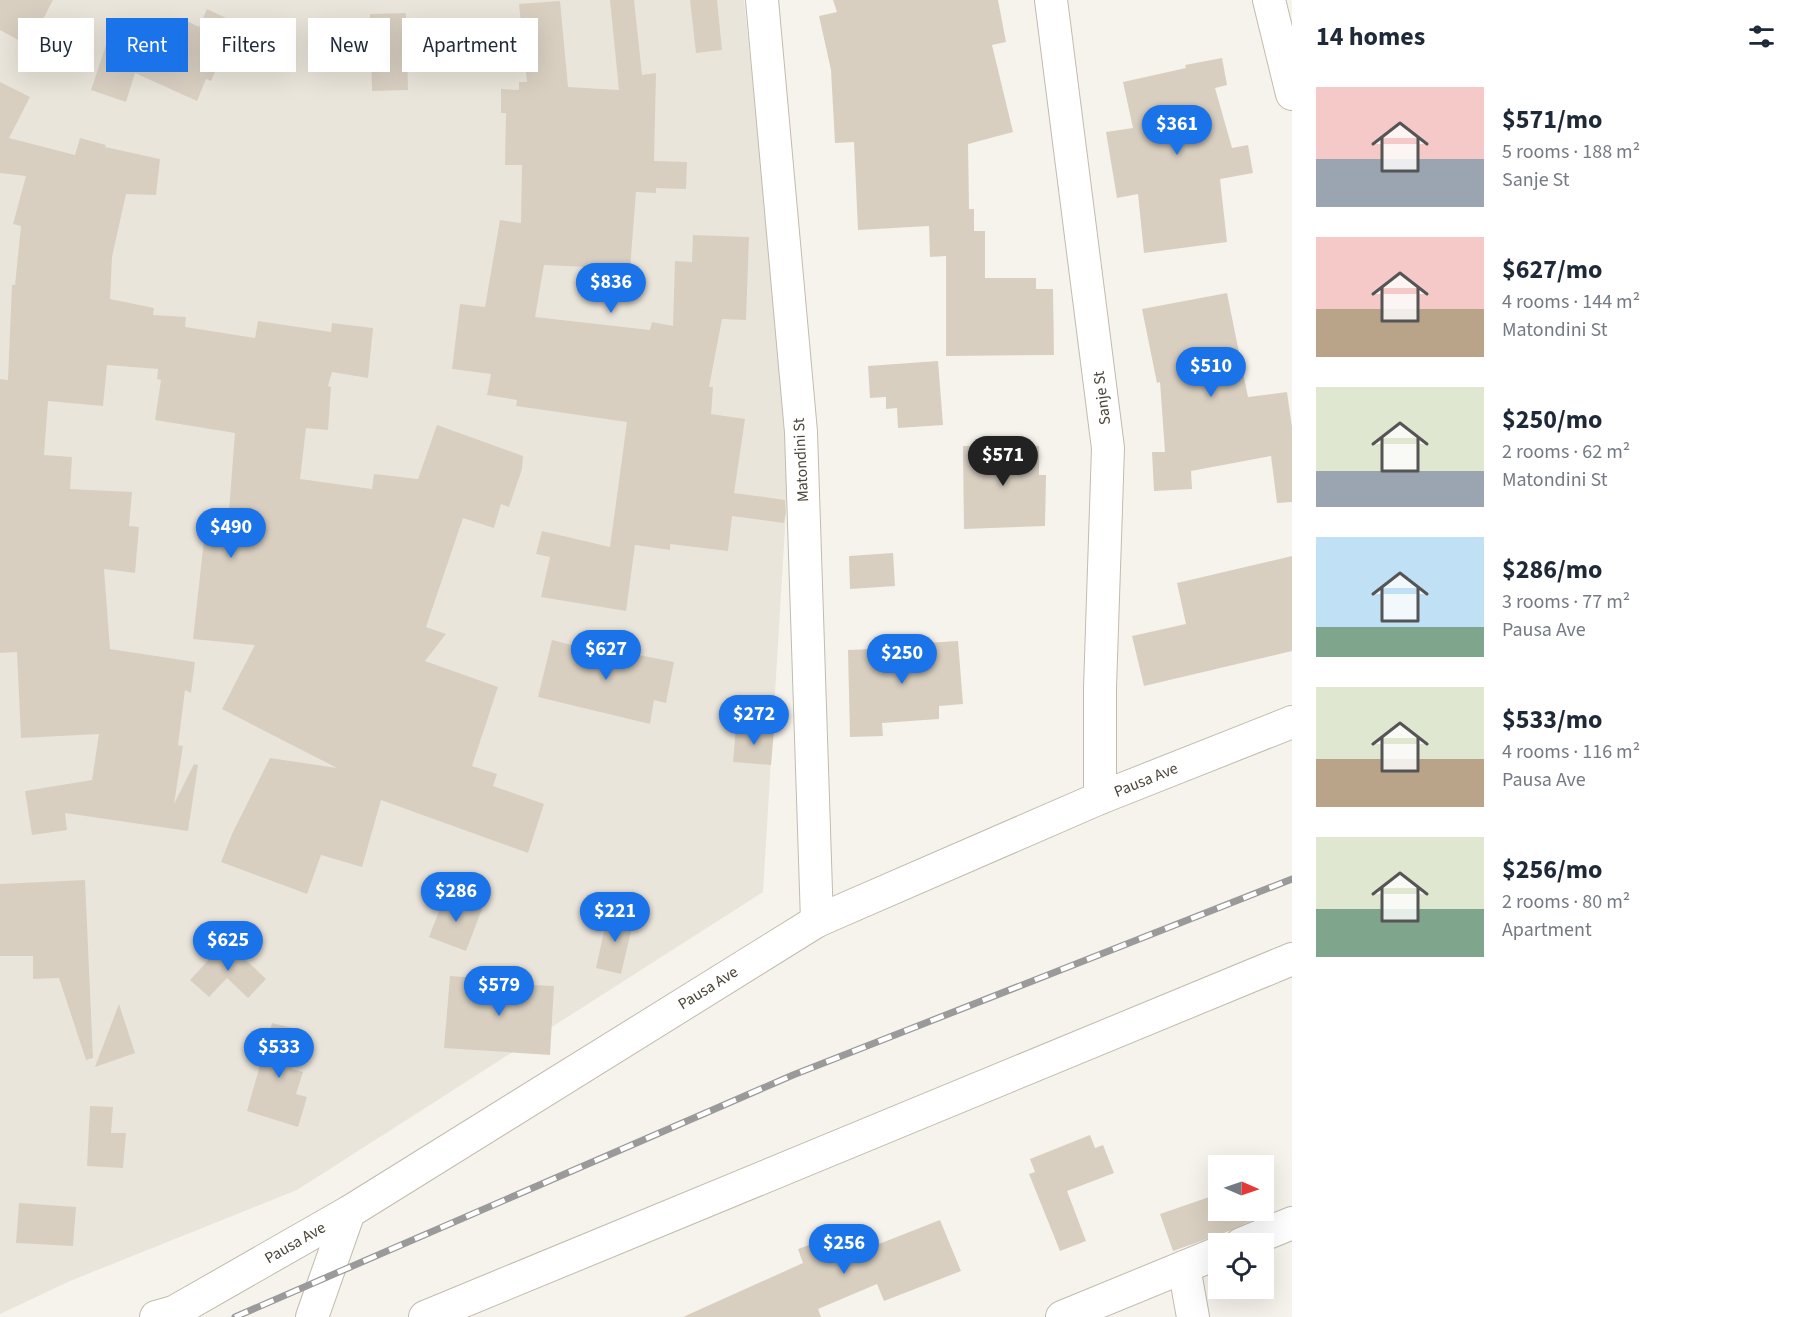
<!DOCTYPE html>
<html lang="en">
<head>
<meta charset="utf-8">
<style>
  :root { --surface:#fff; --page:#f6f6f7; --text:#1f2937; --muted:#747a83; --accent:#1a73e8 }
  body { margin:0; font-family:"Source Sans 3",sans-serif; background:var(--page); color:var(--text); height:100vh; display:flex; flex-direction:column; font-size:22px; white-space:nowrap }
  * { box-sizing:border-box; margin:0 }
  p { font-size:20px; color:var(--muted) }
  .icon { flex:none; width:33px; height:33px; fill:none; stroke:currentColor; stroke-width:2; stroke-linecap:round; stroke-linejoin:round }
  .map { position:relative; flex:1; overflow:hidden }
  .sheet { display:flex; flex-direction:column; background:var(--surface); width:510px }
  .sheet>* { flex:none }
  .hud { position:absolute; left:18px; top:18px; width:570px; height:54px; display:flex; gap:12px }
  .needle { width:39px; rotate:92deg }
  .buttons { position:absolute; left:1208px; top:1155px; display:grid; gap:12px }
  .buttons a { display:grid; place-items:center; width:66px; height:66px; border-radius:0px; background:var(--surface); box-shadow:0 6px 24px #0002; font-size:30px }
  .price { position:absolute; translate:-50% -51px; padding:0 14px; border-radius:21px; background:var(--accent); color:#fff; font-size:20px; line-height:39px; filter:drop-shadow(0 2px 3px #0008) }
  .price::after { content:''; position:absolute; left:50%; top:36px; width:18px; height:14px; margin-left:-9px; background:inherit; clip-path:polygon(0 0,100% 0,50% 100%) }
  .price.on { background:#222; color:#fff }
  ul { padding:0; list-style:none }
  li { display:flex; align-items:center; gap:18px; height:150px; padding:0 24px }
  li span { display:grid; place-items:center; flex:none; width:168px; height:120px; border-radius:0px; color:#555 }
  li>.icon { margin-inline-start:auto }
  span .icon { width:72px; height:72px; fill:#fffc; stroke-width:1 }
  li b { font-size:26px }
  h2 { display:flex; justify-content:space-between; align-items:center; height:72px; padding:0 24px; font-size:26px }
  .pill { padding:0 21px; border-radius:0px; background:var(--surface); box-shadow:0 6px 24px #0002; font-size:21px; line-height:54px }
  .pill.on { background:var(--accent); color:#fff }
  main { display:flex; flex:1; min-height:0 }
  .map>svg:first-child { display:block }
  .residential { fill:#eae5da }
  .building { fill:#d8cfc1 }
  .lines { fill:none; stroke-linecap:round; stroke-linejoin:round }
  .minor-casing { stroke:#c2bbae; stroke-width:34 }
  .minor { stroke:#fff; stroke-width:32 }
  .rail-casing { stroke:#9a9a9a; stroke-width:7 }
  .rail { stroke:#fff; stroke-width:4.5; stroke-dasharray:14; stroke-linecap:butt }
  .labels { text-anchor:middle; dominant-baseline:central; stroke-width:6; stroke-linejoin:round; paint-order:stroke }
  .street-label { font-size:16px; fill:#4b4439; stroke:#fff }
</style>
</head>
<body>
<main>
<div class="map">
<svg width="1292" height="1317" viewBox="0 0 1292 1317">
  <rect width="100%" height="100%" fill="#f6f3ec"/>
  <polygon class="residential" points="0,0 744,0 790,445 763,892 297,1190 70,1281 0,1314"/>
  <g class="building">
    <polygon points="0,0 53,0 29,46 0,30"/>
    <polygon points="610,0 634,0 642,75 656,73 654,161 687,162 686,189 656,188 656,193 636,192 630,269 544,265 535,317 650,330 652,322 673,326 675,261 692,262 693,235 749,237 746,320 722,319 709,387 713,387 711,414 745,419 734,493 785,500 786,512 784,523 732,516 728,551 670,544 670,550 635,545 626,611 541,597 550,557 536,554 542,531 610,547 627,422 516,406 517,400 487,395 491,374 452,369 460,304 485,307 500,220 521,223 522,165 505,165 506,113 501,113 501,89 519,90 519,82 527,82 519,4 560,1 568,87 619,90"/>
    <polygon points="690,0 717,0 722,50 696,53"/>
    <polygon points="833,0 998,0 1006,42 992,45 1013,132 968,144 969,209 974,209 974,231 985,231 985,278 1036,278 1036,289 1053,289 1054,355 946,356 946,256 930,257 929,226 858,230 854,142 835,143 831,70 819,16 837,12"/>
    <polygon points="207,9 239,24 223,64 219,62 211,81 206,79 197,101 135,73 126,102 91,90 115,18 171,38 181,18 199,27"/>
    <polygon points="406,13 408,90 372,91 370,14"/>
    <polygon points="1222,58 1227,85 1215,88 1232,148 1248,145 1253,173 1220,179 1227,242 1144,253 1138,194 1117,198 1106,132 1133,128 1123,82 1186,68 1185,65"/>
    <polygon points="0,82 30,97 9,138 75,155 80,138 106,145 105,147 160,159 156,195 126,194 112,257 110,299 154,308 153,315 186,317 185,327 255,338 258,321 331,332 332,323 373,328 368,378 332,372 328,386 331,387 328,430 306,428 300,479 372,489 374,474 418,479 437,425 523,456 522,469 509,507 501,504 494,528 463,518 426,627 446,634 425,661 498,687 472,766 497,774 493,786 544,804 528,853 381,800 362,867 321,855 307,894 221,862 232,834 270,758 337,768 222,709 255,645 193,639 206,522 228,524 235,433 155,420 161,380 157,379 158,369 107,365 103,406 48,401 44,455 72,457 70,489 132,492 129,526 139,527 135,573 104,569 110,649 195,662 191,693 185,690 178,745 183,746 174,804 194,764 198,765 188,831 65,813 67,830 32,835 25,791 92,780 99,734 21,738 17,652 0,653 0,379 8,380 12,285 15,285 21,226 13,224 26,176 0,173"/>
    <polygon points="1227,293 1248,397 1287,392 1292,427 1292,502 1277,503 1271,456 1191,471 1192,489 1154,491 1152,452 1165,452 1160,382 1157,383 1142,309"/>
    <polygon points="938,361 943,425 898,428 897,408 886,409 886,397 870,398 868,366"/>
    <polygon points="963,446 1039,446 1039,475 1046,475 1045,526 964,529"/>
    <polygon points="893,553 895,586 850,589 849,556"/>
    <polygon points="1292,556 1292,651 1144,686 1132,636 1186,624 1177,583"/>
    <polygon points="552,640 618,657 619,651 674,662 666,703 654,700 650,724 538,697"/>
    <polygon points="958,641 963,704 939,706 939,719 882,723 883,736 850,737 848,650 896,648 895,645"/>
    <polygon points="736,727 774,730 771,765 733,762"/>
    <polygon points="85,880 93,1058 86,1060 59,978 33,979 33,956 0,956 0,884"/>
    <polygon points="445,896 482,909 466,951 429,937"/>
    <polygon points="608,913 634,918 621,974 596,968"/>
    <polygon points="226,941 266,979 248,998 227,978 209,997 190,980"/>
    <polygon points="450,976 494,979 493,983 554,986 550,1055 444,1048"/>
    <polygon points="119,1004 135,1053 95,1067"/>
    <polygon points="272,1023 301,1030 292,1069 303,1072 296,1094 307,1097 298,1127 247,1111"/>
    <polygon points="90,1106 113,1107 111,1133 126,1133 123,1168 87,1166"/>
    <polygon points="1090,1135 1095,1148 1103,1145 1114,1173 1067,1191 1086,1241 1060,1251 1029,1174 1035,1172 1030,1159"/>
    <polygon points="1218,1194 1218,1210 1275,1210 1229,1231 1173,1251 1160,1214"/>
    <polygon points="19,1203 76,1207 73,1246 16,1243"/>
    <polygon points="940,1220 961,1271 884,1301 877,1284 818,1309 821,1317 683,1317 803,1263 798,1249 854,1229 861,1251"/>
  </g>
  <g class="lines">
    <g class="minor-casing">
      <g id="minor">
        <polyline points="762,0 801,432 817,921"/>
        <polyline points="1051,0 1108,448 1100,688 1100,798"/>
        <polyline points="1269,0 1292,94"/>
        <polyline points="1241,1244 1292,1223"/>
        <polyline points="1184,1267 1193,1317"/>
        <polyline points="156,1317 174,1312 349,1212 817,921 1100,798 1292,722"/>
        <polyline points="312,1317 349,1212"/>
        <polyline points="425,1317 1292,959"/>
        <polyline points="1062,1317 1218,1253"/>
      </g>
    </g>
    <use href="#minor" class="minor"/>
    <g class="rail-casing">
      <polyline id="rail" points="235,1317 793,1075 1292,879"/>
    </g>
    <use href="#rail" class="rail"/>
  </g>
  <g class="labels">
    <g class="street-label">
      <text transform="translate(1102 398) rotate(-97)">Sanje St</text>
      <text transform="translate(801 460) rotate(-93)">Matondini St</text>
      <text transform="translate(1146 780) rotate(-22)">Pausa Ave</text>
      <text transform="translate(708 988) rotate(-32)">Pausa Ave</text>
      <text transform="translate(295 1243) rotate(-30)">Pausa Ave</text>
    </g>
  </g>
</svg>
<div class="buttons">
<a><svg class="needle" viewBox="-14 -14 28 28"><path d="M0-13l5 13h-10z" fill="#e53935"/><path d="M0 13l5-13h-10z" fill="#747a83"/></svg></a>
<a><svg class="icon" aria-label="locate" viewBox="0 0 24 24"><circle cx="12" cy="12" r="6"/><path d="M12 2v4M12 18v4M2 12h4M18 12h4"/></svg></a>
</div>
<b class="price" style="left:1177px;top:156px">$361</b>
<b class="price" style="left:611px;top:314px">$836</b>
<b class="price" style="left:1211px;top:398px">$510</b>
<b class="price on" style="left:1003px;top:487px">$571</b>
<b class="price" style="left:231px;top:559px">$490</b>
<b class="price" style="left:606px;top:681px">$627</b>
<b class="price" style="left:902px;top:685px">$250</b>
<b class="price" style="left:754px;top:746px">$272</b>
<b class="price" style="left:456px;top:923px">$286</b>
<b class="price" style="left:615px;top:943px">$221</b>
<b class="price" style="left:228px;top:972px">$625</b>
<b class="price" style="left:499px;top:1017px">$579</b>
<b class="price" style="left:279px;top:1079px">$533</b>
<b class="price" style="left:844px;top:1275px">$256</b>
<div class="hud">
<a class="pill">Buy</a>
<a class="pill on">Rent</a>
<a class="pill">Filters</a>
<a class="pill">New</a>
<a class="pill">Apartment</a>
</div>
</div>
<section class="sheet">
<h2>14 homes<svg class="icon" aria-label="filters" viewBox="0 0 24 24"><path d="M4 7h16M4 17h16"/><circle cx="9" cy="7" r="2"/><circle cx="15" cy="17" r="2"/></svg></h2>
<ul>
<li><span style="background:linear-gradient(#f6c9c9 60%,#9aa5b1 0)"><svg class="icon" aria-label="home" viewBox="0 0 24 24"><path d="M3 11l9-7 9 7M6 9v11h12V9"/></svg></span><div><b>$571/mo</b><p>5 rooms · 188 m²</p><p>Sanje St</p></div></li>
<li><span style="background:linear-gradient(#f6c9c9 60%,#b9a48a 0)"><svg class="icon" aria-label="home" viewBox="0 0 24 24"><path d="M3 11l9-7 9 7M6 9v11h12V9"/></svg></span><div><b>$627/mo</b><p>4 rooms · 144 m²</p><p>Matondini St</p></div></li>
<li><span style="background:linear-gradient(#dfe7d0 70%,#9aa5b1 0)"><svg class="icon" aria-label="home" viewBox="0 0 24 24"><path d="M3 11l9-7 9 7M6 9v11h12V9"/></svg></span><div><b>$250/mo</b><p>2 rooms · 62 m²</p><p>Matondini St</p></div></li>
<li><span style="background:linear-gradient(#bfe0f5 75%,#7fa58c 0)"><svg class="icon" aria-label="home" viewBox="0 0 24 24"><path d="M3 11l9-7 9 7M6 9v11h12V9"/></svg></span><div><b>$286/mo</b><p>3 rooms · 77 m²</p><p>Pausa Ave</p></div></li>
<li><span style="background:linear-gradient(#dfe7d0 60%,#b9a48a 0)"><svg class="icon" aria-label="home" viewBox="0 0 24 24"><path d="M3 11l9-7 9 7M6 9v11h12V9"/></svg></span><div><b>$533/mo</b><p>4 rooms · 116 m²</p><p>Pausa Ave</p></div></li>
<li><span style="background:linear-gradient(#dfe7d0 60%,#7fa58c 0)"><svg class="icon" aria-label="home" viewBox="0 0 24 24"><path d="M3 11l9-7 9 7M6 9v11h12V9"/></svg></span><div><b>$256/mo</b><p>2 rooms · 80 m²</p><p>Apartment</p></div></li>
</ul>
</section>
</main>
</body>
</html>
